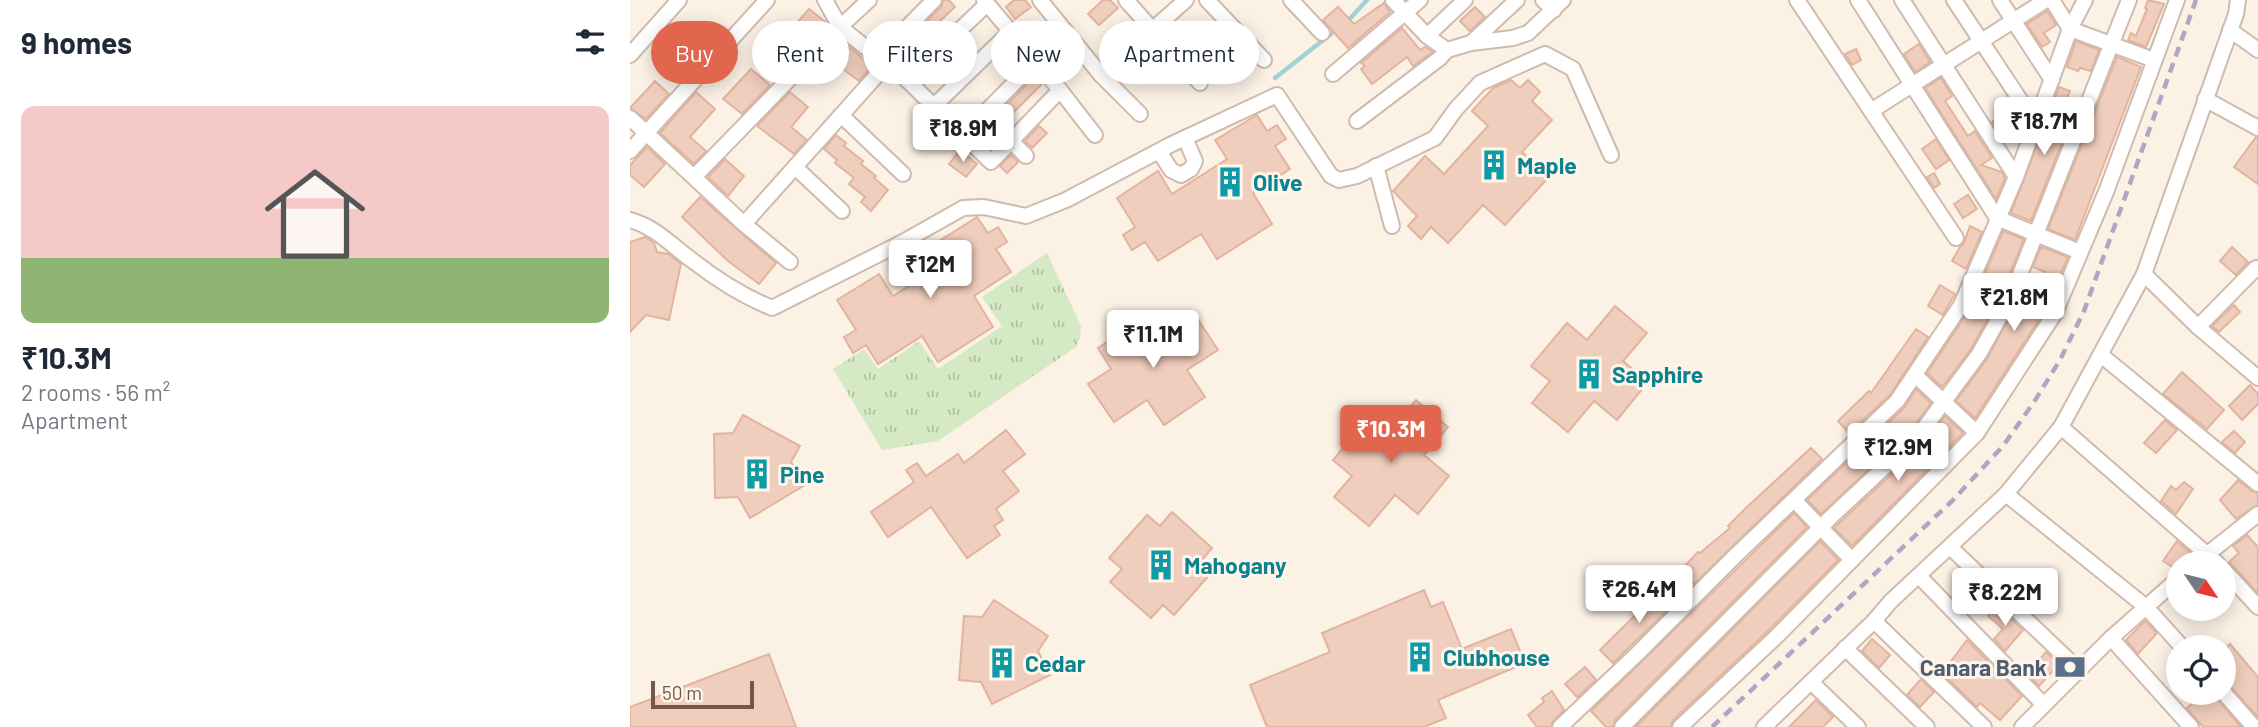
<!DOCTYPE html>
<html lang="en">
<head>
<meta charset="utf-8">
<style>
  :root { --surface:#fff; --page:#f6f6f7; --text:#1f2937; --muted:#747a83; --accent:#e2654e }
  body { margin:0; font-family:Barlow,sans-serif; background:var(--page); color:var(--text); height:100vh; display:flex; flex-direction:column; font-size:26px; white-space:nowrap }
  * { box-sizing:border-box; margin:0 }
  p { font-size:23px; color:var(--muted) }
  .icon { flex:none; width:38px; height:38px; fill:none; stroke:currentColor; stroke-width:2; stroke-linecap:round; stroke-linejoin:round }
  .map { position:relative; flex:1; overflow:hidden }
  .details { display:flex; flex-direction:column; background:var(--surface); width:630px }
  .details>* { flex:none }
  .banner { position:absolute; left:21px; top:21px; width:665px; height:63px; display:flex; gap:14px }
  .needle { width:46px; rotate:125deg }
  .controls { position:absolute; left:1536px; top:551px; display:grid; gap:14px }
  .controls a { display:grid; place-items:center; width:70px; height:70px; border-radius:50%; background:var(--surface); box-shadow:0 4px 18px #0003; font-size:35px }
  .scale { position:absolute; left:21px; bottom:18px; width:103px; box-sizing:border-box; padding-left:7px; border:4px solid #73574b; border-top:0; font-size:19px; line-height:24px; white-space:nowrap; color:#73574b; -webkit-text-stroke:5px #fef5eb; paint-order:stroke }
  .price { position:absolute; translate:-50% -60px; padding:0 16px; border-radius:7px; background:#fff; color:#222; font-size:23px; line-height:46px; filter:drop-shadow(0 2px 4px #0008) }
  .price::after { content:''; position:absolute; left:50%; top:42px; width:21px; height:16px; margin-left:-10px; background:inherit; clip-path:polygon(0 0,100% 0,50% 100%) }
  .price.current { background:var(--accent); color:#fff }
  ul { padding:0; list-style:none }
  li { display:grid; align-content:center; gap:14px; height:371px; padding:0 21px }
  li span { display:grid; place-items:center; height:217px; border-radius:14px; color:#555 }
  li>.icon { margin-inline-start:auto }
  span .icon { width:126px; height:126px; fill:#fffc; stroke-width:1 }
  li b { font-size:30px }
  h2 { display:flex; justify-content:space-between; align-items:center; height:84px; padding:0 21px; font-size:30px }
  .tag { padding:0 24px; border-radius:32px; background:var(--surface); box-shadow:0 4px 18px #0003; font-size:24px; line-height:63px }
  .tag.current { background:var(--accent); color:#fff }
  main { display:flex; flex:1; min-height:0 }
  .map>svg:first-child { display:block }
  .park { fill:url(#park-tufts) }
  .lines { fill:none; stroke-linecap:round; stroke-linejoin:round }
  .stream { stroke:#a0d1d6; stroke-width:4.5 }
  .building { fill:#f0cebd; stroke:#e2b49e; stroke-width:2 }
  .minor-casing { stroke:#cfbbae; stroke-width:18 }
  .minor { stroke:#fff; stroke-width:14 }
  .rail { stroke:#b3a4c5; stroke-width:4.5; stroke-dasharray:10 7; stroke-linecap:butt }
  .labels { text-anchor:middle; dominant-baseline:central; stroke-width:6; stroke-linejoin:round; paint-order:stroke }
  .culture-label { font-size:23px; font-weight:bold; fill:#0d838f; stroke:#fef5eb; text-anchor:start }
  .service-label { font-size:23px; font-weight:bold; fill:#4e5e75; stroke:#fef5eb; text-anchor:end }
</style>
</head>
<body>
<main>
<section class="details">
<h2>9 homes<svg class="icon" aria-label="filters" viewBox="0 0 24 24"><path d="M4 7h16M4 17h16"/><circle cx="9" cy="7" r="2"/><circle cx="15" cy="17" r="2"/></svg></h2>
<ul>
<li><span style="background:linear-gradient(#f6c9c9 70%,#8fb573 0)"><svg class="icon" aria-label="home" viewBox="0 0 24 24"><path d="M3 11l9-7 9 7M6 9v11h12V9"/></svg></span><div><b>₹10.3M</b><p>2 rooms · 56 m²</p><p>Apartment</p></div></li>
</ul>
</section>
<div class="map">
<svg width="1628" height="727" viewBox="0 0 1628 727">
  <defs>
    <pattern id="park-tufts" width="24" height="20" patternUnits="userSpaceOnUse" patternTransform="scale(1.75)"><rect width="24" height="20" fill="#d5e9c4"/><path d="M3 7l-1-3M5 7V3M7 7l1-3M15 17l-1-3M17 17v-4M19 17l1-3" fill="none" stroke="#b1c0a1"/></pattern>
  </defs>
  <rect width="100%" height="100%" fill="#fbf1e5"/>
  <polygon class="park" points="417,253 451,326 450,337 446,347 308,441 252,450 203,369 234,349 248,369 289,341 308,369 372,326 352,297"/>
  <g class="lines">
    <g class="stream">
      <polyline points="716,23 737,0"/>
      <polyline points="645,78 706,30"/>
    </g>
  </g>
  <g class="building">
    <polygon points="313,0 319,0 325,7 293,37 287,31 311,7"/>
    <polygon points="384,0 395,0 401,7 385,19 376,7"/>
    <polygon points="473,0 480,0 488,8 469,25 458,14"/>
    <polygon points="1518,0 1534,4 1516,47 1498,40 1501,33 1506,36 1517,9 1515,8"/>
    <polygon points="754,3 760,12 718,48 693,20 708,7 724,24"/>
    <polygon points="845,7 855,17 840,31 830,21"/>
    <polygon points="179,9 197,23 198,26 168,56 150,42"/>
    <polygon points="1417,11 1426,25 1414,33 1420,42 1412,47 1397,24"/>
    <polygon points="772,28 790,50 795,47 803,52 783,66 777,57 742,84 731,69 735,66 731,63"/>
    <polygon points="70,34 83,45 72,57 60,47"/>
    <polygon points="593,37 605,50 589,65 577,52"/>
    <polygon points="211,40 242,66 229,81 195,56"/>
    <polygon points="1446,41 1469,50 1461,71 1450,68 1448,71 1437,67"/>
    <polygon points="1289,44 1300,62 1285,72 1274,54"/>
    <polygon points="1226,49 1231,60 1222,65 1215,54"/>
    <polygon points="440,52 450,64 434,79 423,67"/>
    <polygon points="1487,57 1511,67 1445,240 1418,229"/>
    <polygon points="307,64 315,71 306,80 298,73"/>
    <polygon points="121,69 140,85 112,114 93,99"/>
    <polygon points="405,76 412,84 362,134 355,127"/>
    <polygon points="1311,78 1322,96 1315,101 1338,136 1345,131 1362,158 1351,165 1372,172 1375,178 1366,199 1295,88"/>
    <polygon points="881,80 890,88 898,80 910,92 902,101 922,120 892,152 919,177 875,225 853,205 818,243 801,227 791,239 778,226 787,216 763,191 795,156 814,174 858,126 842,111 863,88"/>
    <polygon points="25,81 39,94 16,119 0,108"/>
    <polygon points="1429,87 1440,91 1434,105 1445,109 1401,221 1381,213"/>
    <polygon points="66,92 85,109 60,137 76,151 64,164 30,133"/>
    <polygon points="160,92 178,107 161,127 177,140 164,154 127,126"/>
    <polygon points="627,115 637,131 647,125 656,139 645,146 660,169 623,193 642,224 587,259 571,234 528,261 515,242 502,250 493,235 505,227 487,198 528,171 542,194 597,159 585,140"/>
    <polygon points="1371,115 1378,126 1368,132 1362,122"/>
    <polygon points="409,126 417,133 402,148 395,141"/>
    <polygon points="206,135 216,143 214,146 233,161 231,164 246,176 244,178 258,190 241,211 231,202 235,197 219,184 224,178 205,163 207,160 194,149"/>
    <polygon points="1626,137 1628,138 1628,184 1604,167"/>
    <polygon points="1306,139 1319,160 1306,169 1292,149"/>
    <polygon points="17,147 35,164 14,187 0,175 0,165"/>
    <polygon points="330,150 347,164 336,177 319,164"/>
    <polygon points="381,155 388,162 377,173 370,166"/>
    <polygon points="95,159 114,176 98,196 78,177"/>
    <polygon points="1304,173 1310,184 1304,188 1297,177"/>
    <polygon points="1338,195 1347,209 1333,218 1324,204"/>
    <polygon points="70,197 146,263 129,284 98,261 52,217"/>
    <polygon points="347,217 358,233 368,227 377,242 366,249 381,272 344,296 363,327 308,362 292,336 248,364 236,345 223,353 214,337 226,330 207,300 249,274 263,296 318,261 306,243"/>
    <polygon points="1340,226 1352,232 1336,269 1322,261 1330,247 1334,243"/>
    <polygon points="1373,231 1394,239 1372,293 1341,349 1312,387 1297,373 1340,309"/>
    <polygon points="15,237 24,243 27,252 39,254 51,264 39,320 16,315 0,332 0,242"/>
    <polygon points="1411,247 1438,257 1412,315 1345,418 1326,401 1357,359 1394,290 1403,295 1415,272 1403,267"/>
    <polygon points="1602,247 1618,262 1606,275 1590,261"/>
    <polygon points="1310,285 1325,294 1313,315 1298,306"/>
    <polygon points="1604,305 1610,312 1589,332 1582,326"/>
    <polygon points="985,306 1017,333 993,361 1018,382 987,420 964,401 938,432 902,403 920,381 901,366 937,323 957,340"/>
    <polygon points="565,315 588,350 557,370 575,397 534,425 517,400 484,422 458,384 481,369 468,348 514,318 528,340"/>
    <polygon points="1286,329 1298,337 1260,395 1219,433 1208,421 1239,391 1241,393"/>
    <polygon points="1552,372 1594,410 1577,429 1533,394"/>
    <polygon points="1620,385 1628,394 1628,404 1612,420 1599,406"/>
    <polygon points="1286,389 1301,403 1282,429 1191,514 1177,500 1274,408"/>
    <polygon points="786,400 818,427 794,455 819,476 788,514 765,495 739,526 704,497 722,476 703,460 738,417 758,434"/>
    <polygon points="113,415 170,446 161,462 175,485 120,518 108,497 85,498 84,434 103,433"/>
    <polygon points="1315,416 1333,433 1222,546 1204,528 1296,442"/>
    <polygon points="1535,420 1547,430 1526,453 1514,443"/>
    <polygon points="376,430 395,454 373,471 389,491 366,509 373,520 364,526 370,535 337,558 301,507 258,537 241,512 284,482 276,470 287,463 296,476 328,454 334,463"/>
    <polygon points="1604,431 1615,442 1605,453 1592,442"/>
    <polygon points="1181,448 1192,459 1064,584 1050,571 1068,552 1070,553 1100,528 1098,526 1118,506"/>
    <polygon points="1608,480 1622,491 1628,493 1628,505 1606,519 1590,500"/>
    <polygon points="1554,482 1563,489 1546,514 1531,501 1541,486 1546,490"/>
    <polygon points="542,512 582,548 570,562 582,572 544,615 533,605 521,618 480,582 492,569 479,558 517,515 530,526"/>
    <polygon points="1164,513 1177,527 985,720 983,727 976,727 961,711"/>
    <polygon points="1617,535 1628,547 1628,593 1599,562 1609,553 1603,546"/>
    <polygon points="1190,541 1208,560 1140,629 1043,720 1041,727 1006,727"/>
    <polygon points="1547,541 1562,554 1556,564 1549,564 1549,569 1546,569 1533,561"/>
    <polygon points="1034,587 1048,600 983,663 970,650"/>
    <polygon points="794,590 801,607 813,602 832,649 881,629 895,663 808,700 816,718 794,727 637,727 620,685 700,652 692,633"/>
    <polygon points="364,600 418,636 408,651 420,675 362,704 351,682 329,680 334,616 352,617"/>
    <polygon points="1367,605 1393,630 1375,651 1364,639 1373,629 1358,616"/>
    <polygon points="1515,621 1527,633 1508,654 1496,640"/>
    <polygon points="1242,639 1260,655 1249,668 1232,651"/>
    <polygon points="1337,640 1392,696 1370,720 1350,703 1347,707 1312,673"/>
    <polygon points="1600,644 1628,677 1628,717 1601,687 1594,684 1594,649"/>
    <polygon points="1416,652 1429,664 1409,686 1397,674"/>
    <polygon points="139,654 166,727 0,727 0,707"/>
    <polygon points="955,667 966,680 947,697 935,684"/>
    <polygon points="1291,679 1304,692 1290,707 1277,695"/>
    <polygon points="922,691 934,710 923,721 921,727 907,727 898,715 914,702 912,698"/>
    <polygon points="1574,693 1585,693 1587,699 1611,727 1573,727 1557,708"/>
    <polygon points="1186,700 1203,717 1193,727 1159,727"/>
  </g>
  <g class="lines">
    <g class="minor-casing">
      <g id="minor">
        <polyline points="195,0 210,27 277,80 361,162 430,90"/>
        <polyline points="354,0 430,90 465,135"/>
        <polyline points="410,0 471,75 510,114"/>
        <polyline points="496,0 570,83"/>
        <polyline points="577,0 634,60"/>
        <polyline points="661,0 692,33"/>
        <polyline points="763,0 797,36 835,0"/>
        <polyline points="913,0 924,10"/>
        <polyline points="1167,0 1326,238"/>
        <polyline points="1228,0 1367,218 1450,252"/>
        <polyline points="1272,0 1386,177"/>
        <polyline points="1324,0 1406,124"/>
        <polyline points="1370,0 1422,80"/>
        <polyline points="1422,0 1440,29 1524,60"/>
        <polyline points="1600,30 1628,50"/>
        <polyline points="797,36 817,50 841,43 883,38 898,33 933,0"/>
        <polyline points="841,43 887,0"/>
        <polyline points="0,55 49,0"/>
        <polyline points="248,57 304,0"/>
        <polyline points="703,74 790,0"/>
        <polyline points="471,75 556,0"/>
        <polyline points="277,80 357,4"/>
        <polyline points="1575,99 1628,128"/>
        <polyline points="304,106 380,32"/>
        <polyline points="1241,111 1416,0"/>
        <polyline points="211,115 273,174"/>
        <polyline points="0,118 114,224 160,262"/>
        <polyline points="727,121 810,58 817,50"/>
        <polyline points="333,135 406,61"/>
        <polyline points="381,141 396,156"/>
        <polyline points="0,151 137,0"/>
        <polyline points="529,151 541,170 551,175 561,169 565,161 555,138"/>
        <polyline points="746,166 762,226"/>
        <polyline points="165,167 212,211"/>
        <polyline points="65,176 210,27 239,0"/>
        <path d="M0 220C26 227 42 246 63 261 86 279 115 297 142 308L271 243 333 208 354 207 396 216 436 200 542 144 647 95 701 176 709 180 727 176 805 138 826 109 850 83 915 54 943 69 981 155"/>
        <polyline points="114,224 256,65"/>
        <polyline points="1514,274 1568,327 1628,378"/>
        <polyline points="1568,327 1626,268 1628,270"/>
        <polyline points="1471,355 1628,484"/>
        <polyline points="1285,375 1347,433"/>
        <polyline points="1431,427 1588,564"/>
        <polyline points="1376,494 1516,607 1553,648"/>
        <polyline points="1164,500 1222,560"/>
        <polyline points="1320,547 1449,670"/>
        <polyline points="1565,564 1628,514"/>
        <polyline points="1594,570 1628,607"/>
        <polyline points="1289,576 1413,704"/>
        <polyline points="1244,621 1354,727"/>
        <polyline points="1481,638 1561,727"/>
        <polyline points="1215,648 1297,727"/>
        <polyline points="1181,682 1228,727"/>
        <polyline points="1594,693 1624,727"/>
        <polyline points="930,727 1007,654 1105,556 1267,401 1331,305 1386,177 1440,29 1455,0"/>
        <polyline points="992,727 1202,516 1289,435 1349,354 1381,297 1499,0"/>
        <polyline points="1050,727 1147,636 1347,433 1425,313 1476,192 1547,0"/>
        <polyline points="1134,727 1244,621 1261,601 1376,494 1431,427 1514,274 1606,14 1608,0"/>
        <polyline points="1392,727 1481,638 1549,578"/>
      </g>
    </g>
    <use href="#minor" class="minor"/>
    <polyline class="rail" points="1082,727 1322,501 1373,446 1404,402 1430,360 1454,311 1566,0"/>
  </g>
  <defs>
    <g id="building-bare" transform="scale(2.415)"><path d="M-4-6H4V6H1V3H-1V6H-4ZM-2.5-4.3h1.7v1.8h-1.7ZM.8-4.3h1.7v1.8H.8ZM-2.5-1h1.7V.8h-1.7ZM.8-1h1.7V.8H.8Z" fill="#0f9aa8" stroke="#fef5eb" stroke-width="2.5" paint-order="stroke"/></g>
    <g id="bank-bare" transform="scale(2.415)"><path d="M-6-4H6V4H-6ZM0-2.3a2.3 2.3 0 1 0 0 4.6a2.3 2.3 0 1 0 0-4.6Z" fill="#5c6f8a" stroke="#fef5eb" stroke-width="2.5" paint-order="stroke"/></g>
  </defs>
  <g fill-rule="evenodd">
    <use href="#building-bare" x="864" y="165"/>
    <use href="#building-bare" x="600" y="182"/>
    <use href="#building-bare" x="959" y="374"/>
    <use href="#building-bare" x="127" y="474"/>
    <use href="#building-bare" x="531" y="565"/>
    <use href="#building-bare" x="790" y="657"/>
    <use href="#building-bare" x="372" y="663"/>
    <use href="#bank-bare" x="1440" y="667"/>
  </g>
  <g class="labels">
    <g class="culture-label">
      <text x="887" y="165">Maple</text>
      <text x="623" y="182">Olive</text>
      <text x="982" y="374">Sapphire</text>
      <text x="150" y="474">Pine</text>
      <text x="554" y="565">Mahogany</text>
      <text x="813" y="657">Clubhouse</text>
      <text x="395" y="663">Cedar</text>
    </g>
    <g class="service-label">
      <text x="1417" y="667">Canara Bank</text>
    </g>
  </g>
</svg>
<div class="controls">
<a><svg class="needle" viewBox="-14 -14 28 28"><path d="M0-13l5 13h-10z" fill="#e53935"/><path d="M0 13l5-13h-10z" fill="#747a83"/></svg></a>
<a><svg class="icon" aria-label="locate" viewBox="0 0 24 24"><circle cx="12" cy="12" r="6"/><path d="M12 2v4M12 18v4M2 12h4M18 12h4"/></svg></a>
</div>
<div class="scale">50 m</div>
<b class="price" style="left:1414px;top:157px">₹18.7M</b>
<b class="price" style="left:333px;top:164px">₹18.9M</b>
<b class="price" style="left:300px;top:300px">₹12M</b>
<b class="price" style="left:1384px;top:333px">₹21.8M</b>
<b class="price" style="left:523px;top:370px">₹11.1M</b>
<b class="price current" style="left:761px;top:465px">₹10.3M</b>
<b class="price" style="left:1268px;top:483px">₹12.9M</b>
<b class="price" style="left:1009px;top:625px">₹26.4M</b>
<b class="price" style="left:1375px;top:628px">₹8.22M</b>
<div class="banner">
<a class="tag current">Buy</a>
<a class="tag">Rent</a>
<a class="tag">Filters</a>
<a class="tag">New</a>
<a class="tag">Apartment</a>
</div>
</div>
</main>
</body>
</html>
